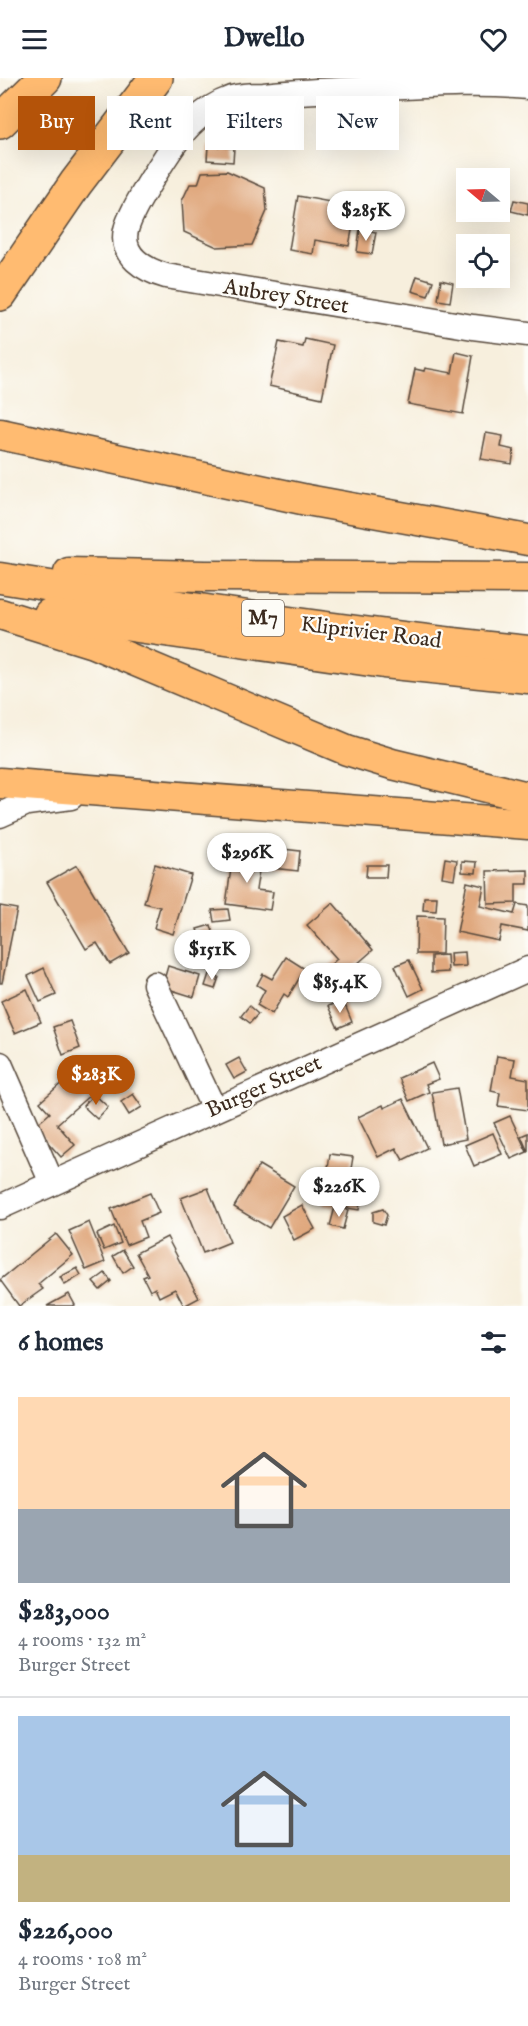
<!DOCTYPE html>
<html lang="en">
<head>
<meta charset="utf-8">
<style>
  :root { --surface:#fff; --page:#f2f2f3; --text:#1f2937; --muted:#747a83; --line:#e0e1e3; --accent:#b45309 }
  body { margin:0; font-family:"IM FELL English",serif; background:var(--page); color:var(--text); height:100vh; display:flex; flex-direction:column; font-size:22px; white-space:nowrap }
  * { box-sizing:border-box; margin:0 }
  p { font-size:20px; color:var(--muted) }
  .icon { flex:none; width:33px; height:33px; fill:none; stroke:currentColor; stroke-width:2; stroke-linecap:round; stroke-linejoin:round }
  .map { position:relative; height:1228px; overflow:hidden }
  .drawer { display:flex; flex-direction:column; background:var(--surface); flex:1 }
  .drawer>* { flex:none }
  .banner { position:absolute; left:18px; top:18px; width:492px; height:54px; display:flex; gap:12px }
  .needle { width:39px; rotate:289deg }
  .tools { position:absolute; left:456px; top:90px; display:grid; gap:12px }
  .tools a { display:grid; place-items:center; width:54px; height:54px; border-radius:0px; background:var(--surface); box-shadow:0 6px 24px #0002; font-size:30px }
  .price { position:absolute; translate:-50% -51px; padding:0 14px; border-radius:21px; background:#fff; color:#222; font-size:20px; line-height:39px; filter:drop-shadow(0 2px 3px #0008) }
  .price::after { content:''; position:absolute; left:50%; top:36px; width:18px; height:14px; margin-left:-9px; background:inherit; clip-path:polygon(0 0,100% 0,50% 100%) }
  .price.on { background:var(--accent); color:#fff }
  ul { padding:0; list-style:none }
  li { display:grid; align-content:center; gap:12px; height:318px; padding:0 18px }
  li+li { border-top:2px solid var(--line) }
  li span { display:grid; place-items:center; height:186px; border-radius:0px; color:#555 }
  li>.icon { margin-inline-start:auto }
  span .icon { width:108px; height:108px; fill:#fffc; stroke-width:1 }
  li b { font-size:26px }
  h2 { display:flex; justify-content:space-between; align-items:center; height:72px; padding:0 18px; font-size:26px }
  .chip { padding:0 21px; border-radius:0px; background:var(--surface); box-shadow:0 6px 24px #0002; font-size:21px; line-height:54px }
  .chip.on { background:var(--accent); color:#fff }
  header { display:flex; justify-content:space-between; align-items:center; height:78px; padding:0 18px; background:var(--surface); font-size:27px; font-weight:700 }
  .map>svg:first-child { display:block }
  .building { fill:#e0a87e }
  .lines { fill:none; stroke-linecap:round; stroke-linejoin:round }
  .minor-casing { stroke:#57483b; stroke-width:27 }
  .major-casing { stroke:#57483b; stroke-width:33 }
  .highway-casing { stroke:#57483b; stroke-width:36 }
  .minor { stroke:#fff; stroke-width:24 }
  .major { stroke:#ffbb71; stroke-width:30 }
  .highway { stroke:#ffbb71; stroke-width:33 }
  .labels { text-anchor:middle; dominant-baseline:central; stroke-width:4.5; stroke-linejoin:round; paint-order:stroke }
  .shield { fill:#fdfcf7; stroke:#75695f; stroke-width:1.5 }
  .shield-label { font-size:21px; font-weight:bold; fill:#3b2a1e }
  .street-label { font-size:22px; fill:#3b2a1e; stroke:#fdfcf7 }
</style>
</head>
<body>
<header><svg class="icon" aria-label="menu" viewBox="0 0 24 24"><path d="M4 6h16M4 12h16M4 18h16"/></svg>Dwello<svg class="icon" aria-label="heart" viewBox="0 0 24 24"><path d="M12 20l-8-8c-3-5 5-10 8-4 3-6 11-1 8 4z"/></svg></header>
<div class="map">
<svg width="528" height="1228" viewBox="0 0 528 1228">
  <rect width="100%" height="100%" fill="#fdfcf7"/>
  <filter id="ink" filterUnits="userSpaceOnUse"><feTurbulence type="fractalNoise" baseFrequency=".0167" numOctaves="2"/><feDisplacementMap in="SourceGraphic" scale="12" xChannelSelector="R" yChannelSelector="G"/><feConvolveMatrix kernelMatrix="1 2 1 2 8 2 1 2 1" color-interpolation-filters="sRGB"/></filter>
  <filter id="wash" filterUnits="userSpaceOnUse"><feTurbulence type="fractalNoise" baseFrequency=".008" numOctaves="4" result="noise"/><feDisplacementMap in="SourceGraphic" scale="24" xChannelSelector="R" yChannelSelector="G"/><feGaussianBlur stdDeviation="1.35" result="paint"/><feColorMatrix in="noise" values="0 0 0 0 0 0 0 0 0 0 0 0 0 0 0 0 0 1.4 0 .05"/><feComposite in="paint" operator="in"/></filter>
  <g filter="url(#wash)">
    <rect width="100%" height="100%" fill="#f7efdd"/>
    <g id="blocks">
      <g class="building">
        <polygon points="208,68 234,70 233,84 207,82"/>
        <polygon points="227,93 265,110 267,133 252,167 217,169 184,154 182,123 190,106 198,106 202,94"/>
        <polygon points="298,118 341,126 339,134 355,137 349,168 315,162 313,176 289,172"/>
        <polygon points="514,122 528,125 528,137 511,133"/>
        <polygon points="343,125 357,128 355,136 341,133"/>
        <polygon points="360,151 376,154 372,176 357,174"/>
        <polygon points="417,198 433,203 428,218 412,213"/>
        <polygon points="441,202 453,205 450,224 438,222"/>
        <polygon points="305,261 333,267 322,320 269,308 279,264 303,269"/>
        <polygon points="456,274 473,278 463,336 408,326 415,291 424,293 425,290 452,295"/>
        <polygon points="486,355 503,358 501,369 514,372 512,386 481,381"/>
        <polygon points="274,770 300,773 298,793 272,790"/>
        <polygon points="233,776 261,780 256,812 273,814 270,832 226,826"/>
        <polygon points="445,780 457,782 454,801 442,799"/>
        <polygon points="462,783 477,784 476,795 462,794"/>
        <polygon points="155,786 191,797 173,856 154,850 160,829 144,825"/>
        <polygon points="77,787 129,875 110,886 97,865 86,871 47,804"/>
        <polygon points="367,787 387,787 386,799 366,799"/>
        <polygon points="528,792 528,806 516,806 516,825 488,826 487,793"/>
        <polygon points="467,804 484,808 480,828 514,836 517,826 528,828 528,853 502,848 499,863 457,854"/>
        <polygon points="424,819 437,819 436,833 423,832"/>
        <polygon points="333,825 373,872 339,902 328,889 337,881 307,847"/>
        <polygon points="0,828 17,831 2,905 0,905"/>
        <polygon points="228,831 230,842 214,844 212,832"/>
        <polygon points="417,838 443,839 442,876 416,876"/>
        <polygon points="211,847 215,861 201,865 197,851"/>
        <polygon points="465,874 466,888 451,889 450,875"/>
        <polygon points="447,877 448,894 431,895 431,878"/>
        <polygon points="286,879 305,891 288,919 284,916 272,936 257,927 265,912 257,907 263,896 272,901"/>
        <polygon points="409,882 423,911 409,918 395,888"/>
        <polygon points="168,888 200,898 194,919 162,909"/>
        <polygon points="44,890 56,917 40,924 28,898"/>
        <polygon points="209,896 219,899 215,911 205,908"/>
        <polygon points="324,898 345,904 340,921 319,914"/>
        <polygon points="27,911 41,944 15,955 1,923"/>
        <polygon points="343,922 352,944 338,950 328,928"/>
        <polygon points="249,928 258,936 250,945 241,938"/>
        <polygon points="70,943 80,970 63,977 53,949"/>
        <polygon points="497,978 515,981 512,998 528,1001 528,1032 498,1028 500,1015 491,1013"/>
        <polygon points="239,980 247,994 234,1001 226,987"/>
        <polygon points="432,985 439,1001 426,1006 429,1014 409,1023 399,1000"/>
        <polygon points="81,988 92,1000 83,1007 91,1016 57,1046 75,1067 61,1079 34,1049 50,1035 40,1024"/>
        <polygon points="457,1010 466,1061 441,1066 432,1014"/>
        <polygon points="94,1016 108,1029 97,1041 83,1028"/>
        <polygon points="133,1016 142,1029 129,1037 121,1024"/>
        <polygon points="403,1021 427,1070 403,1082 396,1070 378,1079 358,1039 383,1027 384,1030"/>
        <polygon points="510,1038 527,1074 511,1081 494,1045"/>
        <polygon points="493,1055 502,1076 474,1088 465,1067"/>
        <polygon points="528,1055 528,1074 521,1058"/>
        <polygon points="330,1076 353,1079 347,1115 361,1117 359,1132 323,1126"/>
        <polygon points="259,1087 294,1108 269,1150 234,1129"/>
        <polygon points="208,1110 230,1164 203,1175 181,1120"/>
        <polygon points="150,1115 159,1135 140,1143 146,1159 126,1167 111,1131"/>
        <polygon points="302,1127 315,1151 294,1162 282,1138"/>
        <polygon points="335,1129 348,1132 343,1151 330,1148"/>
        <polygon points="383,1131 387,1137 384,1147 373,1144 373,1134"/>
        <polygon points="89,1144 105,1184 86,1192 69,1153"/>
        <polygon points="114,1148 121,1165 104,1172 97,1156"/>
        <polygon points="56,1156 73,1177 38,1206 43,1211 19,1228 0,1202"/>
        <polygon points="167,1159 199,1220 184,1228 175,1211 159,1219 155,1210 150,1213 143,1199 148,1197 136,1175"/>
        <polygon points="123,1172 133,1188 123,1195 113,1178"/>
        <polygon points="77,1190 81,1197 65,1207 60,1199"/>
        <polygon points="105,1195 111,1203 100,1212 93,1204"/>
        <polygon points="69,1216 75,1227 73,1228 47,1228"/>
      </g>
    </g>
  </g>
  <g filter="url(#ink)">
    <use href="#blocks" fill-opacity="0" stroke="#57483b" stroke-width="1.5"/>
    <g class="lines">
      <g class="minor-casing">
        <g id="minor">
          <path d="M528 9C466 3 403 10 341 12 315 13 290 14 264 17 254 17 242 17 232 20 217 25 201 36 190 47 174 63 131 131 126 152 120 178 145 192 166 198L473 249 528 256"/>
          <polyline points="0,737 27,725 71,719"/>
          <polyline points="155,906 214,1031"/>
          <polyline points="0,986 52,1105"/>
          <polyline points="0,1129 528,891"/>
        </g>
      </g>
      <g class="major-casing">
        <g id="major">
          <polyline points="0,356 307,422 528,462"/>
          <polyline points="69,495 205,498 528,500"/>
          <path d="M0 500C175 528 351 555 528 573"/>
          <polyline points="0,536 93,565 347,672 392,686 528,719"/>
          <polyline points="49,536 384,585 528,600"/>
          <polyline points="0,705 528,746"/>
        </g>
      </g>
      <g class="highway-casing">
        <g id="highway">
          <polyline points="0,44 45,0"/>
          <polyline points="0,216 76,105 156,0"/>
        </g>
      </g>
      <use href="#minor" class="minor"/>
      <use href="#major" class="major"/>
      <use href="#highway" class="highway"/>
    </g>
  </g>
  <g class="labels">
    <rect class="shield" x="242" y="522" width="42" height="36" rx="4.5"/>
    <g class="shield-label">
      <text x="263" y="540">M7</text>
    </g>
    <g class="street-label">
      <text transform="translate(286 219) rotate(9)">Aubrey Street</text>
      <text transform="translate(371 555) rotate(7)">Kliprivier Road</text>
      <text transform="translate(264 1009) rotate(-24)">Burger Street</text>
    </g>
  </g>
</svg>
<div class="tools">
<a><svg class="needle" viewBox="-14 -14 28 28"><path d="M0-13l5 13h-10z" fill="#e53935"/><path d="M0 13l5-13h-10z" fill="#747a83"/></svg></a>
<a><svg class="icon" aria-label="locate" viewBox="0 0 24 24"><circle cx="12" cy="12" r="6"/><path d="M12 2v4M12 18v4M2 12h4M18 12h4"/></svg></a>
</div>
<b class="price" style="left:366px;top:164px">$285K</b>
<b class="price" style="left:247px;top:806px">$296K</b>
<b class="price" style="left:212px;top:903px">$151K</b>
<b class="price" style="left:340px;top:936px">$85.4K</b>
<b class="price on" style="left:96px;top:1028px">$283K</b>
<b class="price" style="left:339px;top:1140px">$226K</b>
<div class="banner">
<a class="chip on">Buy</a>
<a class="chip">Rent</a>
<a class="chip">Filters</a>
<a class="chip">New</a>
</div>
</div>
<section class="drawer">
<h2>6 homes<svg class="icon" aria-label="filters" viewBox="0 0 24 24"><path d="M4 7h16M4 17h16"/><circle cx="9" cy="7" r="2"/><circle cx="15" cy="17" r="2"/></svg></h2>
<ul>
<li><span style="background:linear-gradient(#ffd9b3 60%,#9aa5b1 0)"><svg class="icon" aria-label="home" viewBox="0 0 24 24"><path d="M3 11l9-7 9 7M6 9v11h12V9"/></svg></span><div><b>$283,000</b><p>4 rooms · 132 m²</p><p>Burger Street</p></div></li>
<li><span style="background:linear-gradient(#a9c7e8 75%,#c2b280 0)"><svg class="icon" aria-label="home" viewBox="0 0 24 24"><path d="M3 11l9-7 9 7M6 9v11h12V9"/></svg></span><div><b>$226,000</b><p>4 rooms · 108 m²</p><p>Burger Street</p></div></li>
</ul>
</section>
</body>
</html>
